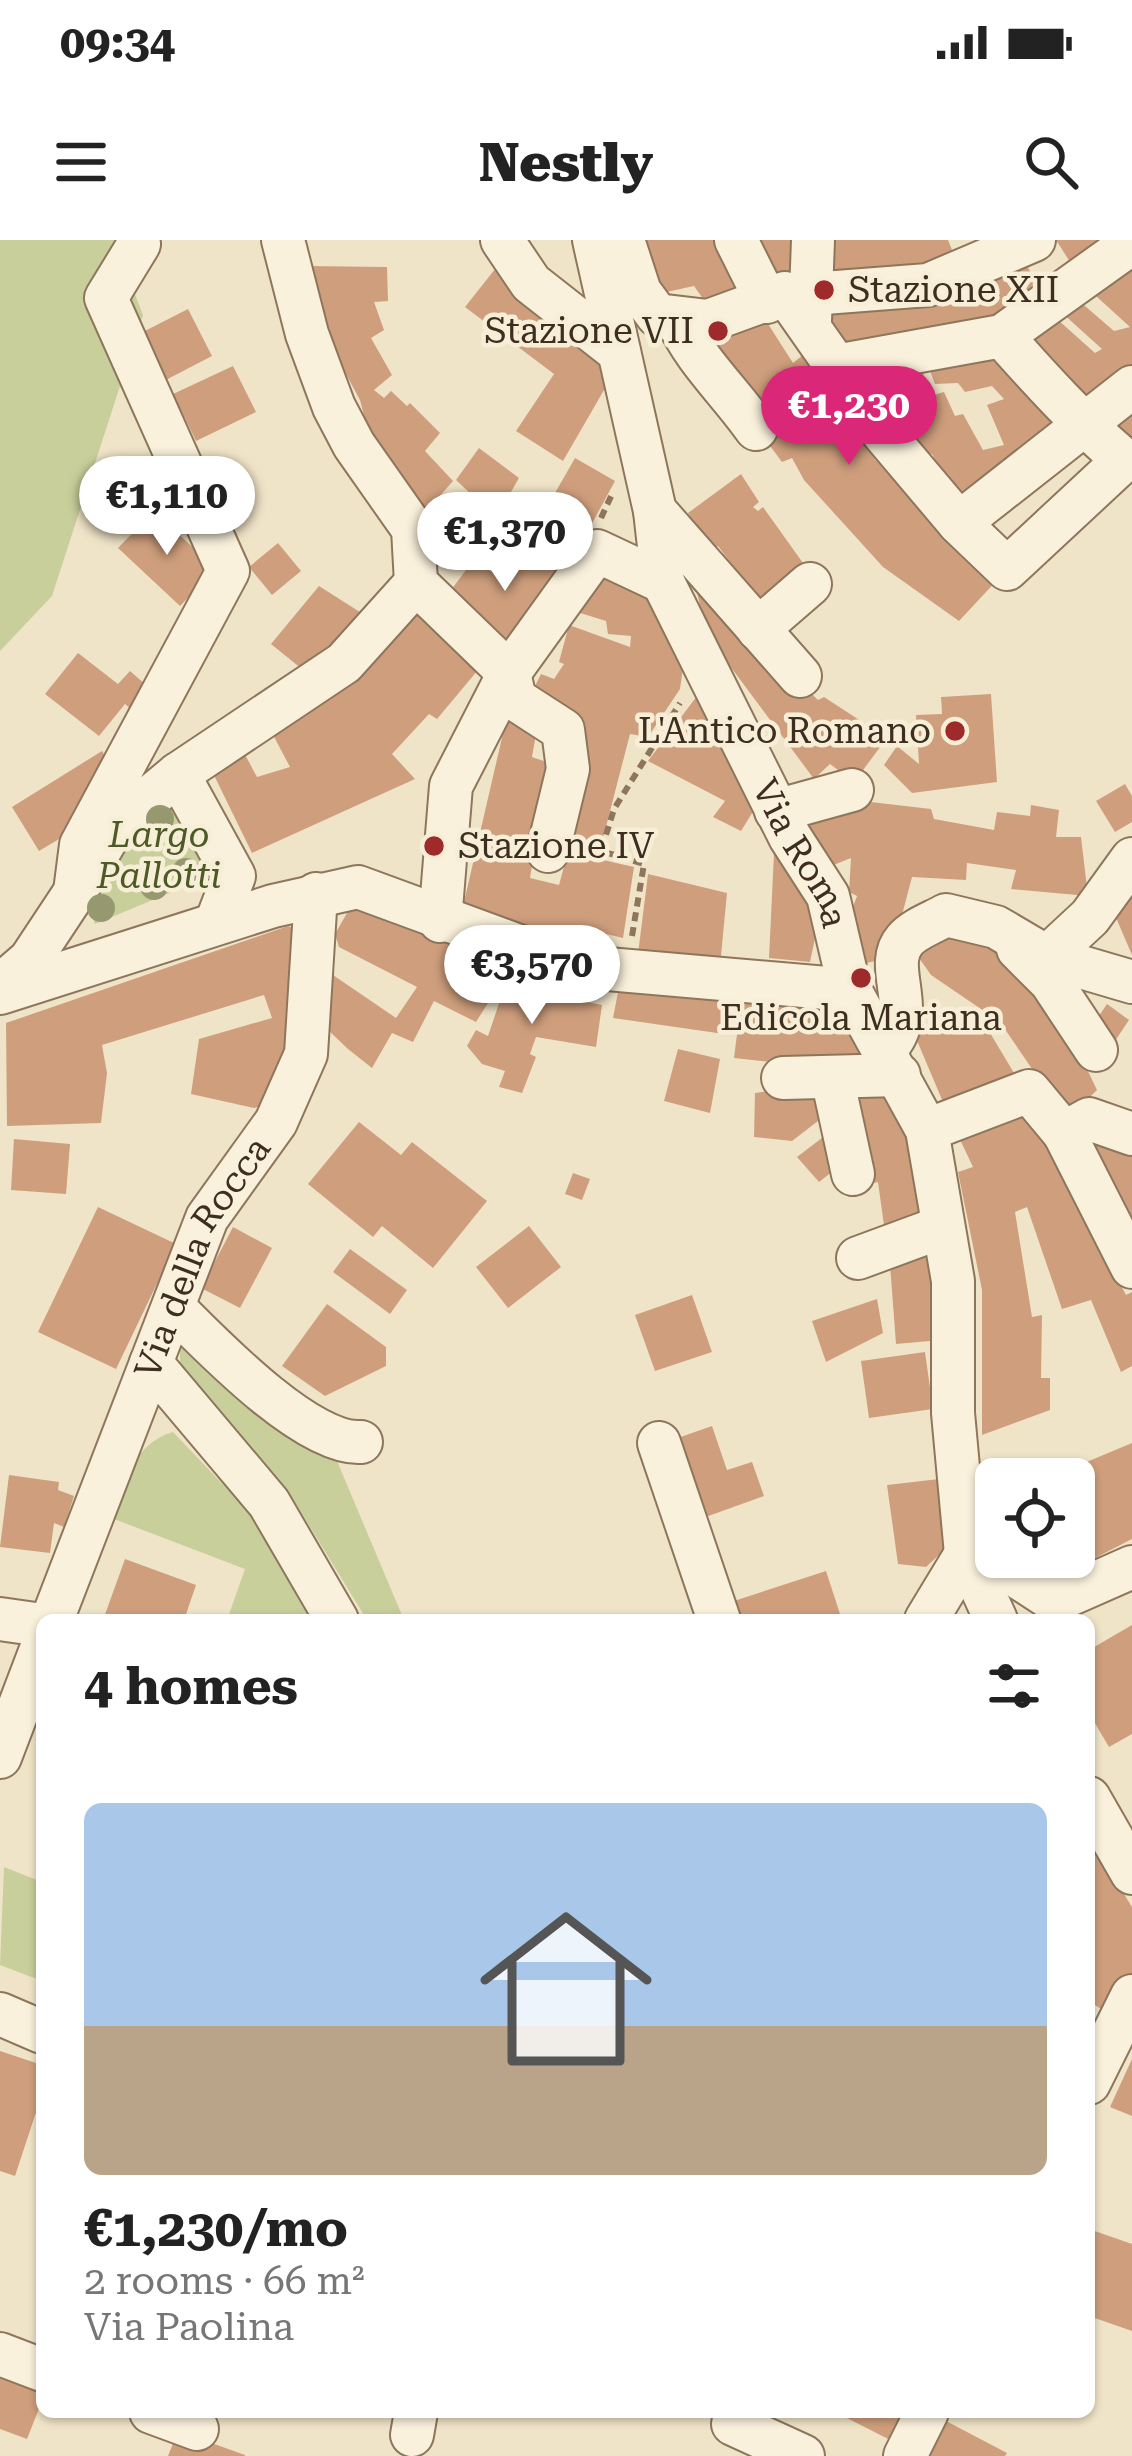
<!DOCTYPE html>
<html lang="en">
<head>
<meta charset="utf-8">
<style>
  :root { --surface:#fff; --page:#f2f2f2; --text:#222; --muted:#767676; --line:#e0e0e0; --accent:#db2777 }
  body { margin:0; font-family:"Roboto Serif",serif; background:var(--page); color:var(--text); height:100vh; display:flex; flex-direction:column; font-size:45px; white-space:nowrap }
  * { box-sizing:border-box; margin:0 }
  p { font-size:39px; color:var(--muted) }
  .icon { flex:none; width:66px; height:66px; fill:none; stroke:currentColor; stroke-width:2; stroke-linecap:round; stroke-linejoin:round }
  .map { position:relative; flex:1; overflow:hidden }
  .details { position:absolute; left:36px; top:1374px; width:1059px; height:804px; display:flex; flex-direction:column; background:var(--surface); border-radius:18px; box-shadow:0 3px 9px #0004 }
  .details>* { flex:none }
  .fabs { position:absolute; left:975px; top:1218px; display:grid; gap:24px }
  .fabs a { display:grid; place-items:center; width:120px; height:120px; border-radius:18px; background:var(--surface); box-shadow:0 3px 9px #0004; font-size:60px }
  .price { position:absolute; translate:-50% -102px; padding:0 27px; border-radius:42px; background:#fff; color:#222; font-size:39px; line-height:78px; filter:drop-shadow(0 3px 6px #0008) }
  .price::after { content:''; position:absolute; left:50%; top:72px; width:36px; height:27px; margin-left:-18px; background:inherit; clip-path:polygon(0 0,100% 0,50% 100%) }
  .price.current { background:var(--accent); color:#fff }
  ul { padding:0; list-style:none }
  li { display:grid; align-content:center; gap:24px; height:636px; padding:0 48px }
  li+li { border-top:3px solid var(--line) }
  li span { display:grid; place-items:center; height:372px; border-radius:18px; color:#555 }
  li>.icon { margin-inline-start:auto }
  span .icon { width:216px; height:216px; fill:#fffc; stroke-width:1 }
  li b { font-size:51px }
  h2 { display:flex; justify-content:space-between; align-items:center; height:144px; padding:0 48px; font-size:51px }
  .status { display:flex; justify-content:space-between; align-items:center; height:84px; padding:0 60px; background:var(--surface); direction:ltr }
  .status svg { height:33px; fill:currentColor }
  header { display:flex; justify-content:space-between; align-items:center; height:156px; padding:0 48px; background:var(--surface); font-size:54px; font-weight:800 }
  .map>svg:first-child { display:block }
  .green { fill:#c9cf9b }
  .building { fill:#cf9f7d }
  .lines { fill:none; stroke-linecap:round; stroke-linejoin:round }
  .minor-casing { stroke:#8d765c; stroke-width:46 }
  .path { stroke:#8d765c; stroke-width:6; stroke-dasharray:9 6; stroke-linecap:butt }
  .minor { stroke:#faf1dc; stroke-width:42 }
  .tree { fill:#96986f }
  .poi-dot { fill:#9e2a2b; stroke:#f7eed8; stroke-width:4.5 }
  .labels { text-anchor:middle; dominant-baseline:central; stroke-width:9; stroke-linejoin:round; paint-order:stroke }
  .poi-label { font-size:36px; fill:#3d2e20; stroke:#f7eed8; text-anchor:start }
  .park-label { font-size:36px; font-style:italic; fill:#4d5a26; stroke:#f7eed8 }
  .street-label { font-size:36px; fill:#3d2e20; stroke:#f7eed8 }
</style>
</head>
<body>
<div class="status"><b>09:34</b><svg viewBox="0 0 49 12"><path d="M0 12V9h3v3zM5 12V6h3v6zM10 12V3h3v9zM15 12V0h3v12zM26 1h20v11H26zM47 4h2v5h-2z"/></svg></div>
<header><svg class="icon" aria-label="menu" viewBox="0 0 24 24"><path d="M4 6h16M4 12h16M4 18h16"/></svg>Nestly<svg class="icon" aria-label="search" viewBox="0 0 24 24"><circle cx="10" cy="10" r="6"/><path d="M15 15l6 6"/></svg></header>
<div class="map">
<svg width="1132" height="2216" viewBox="0 0 1132 2216">
  <rect width="100%" height="100%" fill="#f0e4c8"/>
  <g class="green">
    <polygon points="0,0 114,0 143,75 52,356 0,411"/>
    <polygon points="174,551 215,634 95,684 83,651"/>
    <polygon points="180,1095 337,1221 404,1380 367,1380 288,1251 180,1128"/>
    <path d="M173 1192 255 1278 322 1380H227L245 1329 114 1279C128 1241 132 1204 173 1192Z"/>
    <polygon points="4,1627 42,1642 42,1741 0,1725"/>
  </g>
  <g class="building">
    <polygon points="646,0 731,0 756,50 715,76 694,46 662,53"/>
    <polygon points="748,0 808,0 807,31 761,37"/>
    <polygon points="822,0 948,0 960,30 818,50"/>
    <polygon points="1056,0 1114,0 1079,36"/>
    <polygon points="1132,8 1132,129 1088,172 1016,93 1048,71 1095,113 1102,109 1061,72 1078,60 1114,91 1130,87 1085,46"/>
    <polygon points="1020,13 1044,57 1013,79 841,118 823,67"/>
    <polygon points="499,24 615,131 563,221 516,191 554,134 465,67"/>
    <polygon points="306,26 387,27 388,61 374,62 384,90 371,98 392,135 374,150 384,158 391,151 407,166 410,163 440,193 425,211 453,241 424,274 373,210 360,160 312,71"/>
    <polygon points="188,69 212,116 160,143 135,96"/>
    <polygon points="763,76 793,123 815,105 876,221 881,218 1000,337 959,381 883,327 804,240 792,218 782,222 759,191 710,96"/>
    <polygon points="984,101 1003,131 1022,126 1063,183 960,267 932,214 921,215 875,165 866,127 918,117 930,156 944,152 955,176 963,174 983,210 1004,205 987,165 1004,159 992,146 965,152 958,143 935,144 930,131"/>
    <polygon points="233,126 256,172 196,201 173,154"/>
    <polygon points="1132,157 1132,207 1106,186"/>
    <polygon points="479,208 519,238 508,257 526,272 498,313 476,295 470,300 449,281 472,255 456,240"/>
    <polygon points="575,218 615,241 589,289 551,260"/>
    <polygon points="741,234 759,262 753,267 758,271 763,267 813,337 761,383 725,332 733,326 718,306 711,311 688,273"/>
    <polygon points="154,271 216,329 180,366 118,308"/>
    <polygon points="521,298 568,330 503,415 442,362 475,318 491,332"/>
    <polygon points="278,303 301,331 272,355 249,327"/>
    <polygon points="595,329 654,352 683,428 680,449 648,497 630,494 601,606 560,596 578,481 529,458 541,434 554,439 564,424 559,422 569,385 630,407 631,396 608,394 606,381 577,372"/>
    <polygon points="694,340 818,460 824,457 887,498 854,542 830,524 814,539 707,395"/>
    <polygon points="319,346 363,374 313,438 271,404"/>
    <polygon points="419,364 488,418 437,479 429,474 392,514 415,539 252,613 210,527 242,509 257,537 290,527 271,491"/>
    <polygon points="78,413 118,444 130,431 153,451 134,472 125,464 99,496 45,454"/>
    <polygon points="703,448 757,565 741,591 713,577 725,561 648,521"/>
    <polygon points="991,454 997,542 912,553 884,525 897,506 919,524 916,475 942,474 941,457"/>
    <polygon points="507,476 538,483 532,517 561,527 540,575 530,638 559,645 568,612 634,627 623,698 594,691 590,708 461,675"/>
    <polygon points="102,511 115,532 86,583 39,611 12,567"/>
    <polygon points="1125,544 1132,556 1132,582 1115,592 1096,561"/>
    <polygon points="845,559 931,569 934,579 994,590 997,572 1030,576 1031,565 1059,570 1056,597 1081,597 1088,656 1011,649 1016,630 967,623 966,640 912,637 891,717 859,725 846,685 857,656 849,652 851,618 831,626 801,571"/>
    <polygon points="784,611 818,684 810,722 769,718 774,613"/>
    <polygon points="648,634 727,653 721,716 638,714"/>
    <polygon points="1132,655 1132,715 1111,666"/>
    <polygon points="351,666 384,671 488,724 484,733 500,744 476,782 434,761 413,802 392,793 372,828 348,809 327,789 333,735 396,778 417,747 339,707 335,694"/>
    <polygon points="288,686 303,692 306,728 272,863 254,868 191,854 199,799 272,778 264,755 102,805 107,833 101,883 7,886 6,783"/>
    <polygon points="952,688 975,695 1045,741 1097,850 1067,880 1000,782 931,735 912,708"/>
    <polygon points="511,728 545,734 543,753 602,765 596,807 536,797 530,814 536,817 522,853 499,847 505,831 482,824 467,806 476,790 488,796"/>
    <polygon points="620,742 730,756 724,794 613,778"/>
    <polygon points="742,755 849,769 876,833 734,818"/>
    <polygon points="1107,764 1129,780 1113,804 1090,789"/>
    <polygon points="974,766 1020,843 948,874 913,791"/>
    <polygon points="678,809 720,819 710,873 664,861"/>
    <polygon points="890,838 929,985 886,1000 878,942 869,944 845,849"/>
    <polygon points="822,843 831,871 792,901 754,897 755,853"/>
    <polygon points="1024,860 1126,1055 1132,1052 1132,1126 1121,1132 1091,1060 1062,1069 1027,967 1015,972 1032,1077 1042,1075 1041,1138 1050,1138 1050,1170 982,1195 982,1050 958,932 973,927 955,889"/>
    <polygon points="359,882 401,915 412,902 487,961 433,1028 382,986 373,997 308,944"/>
    <polygon points="1094,889 1132,901 1132,982 1077,908"/>
    <polygon points="831,891 846,921 819,942 797,917"/>
    <polygon points="14,899 70,904 66,954 11,950"/>
    <polygon points="573,933 590,939 582,960 565,954"/>
    <polygon points="98,967 176,1004 116,1129 38,1092"/>
    <polygon points="529,986 561,1027 508,1068 476,1027"/>
    <polygon points="233,987 272,1008 240,1068 201,1048"/>
    <polygon points="937,998 941,1100 896,1104 889,1011"/>
    <polygon points="350,1009 407,1050 390,1074 333,1032"/>
    <polygon points="692,1055 712,1112 655,1131 635,1075"/>
    <polygon points="877,1059 883,1093 826,1122 812,1081"/>
    <polygon points="327,1064 386,1107 386,1126 325,1156 282,1126"/>
    <polygon points="925,1112 933,1169 869,1178 861,1121"/>
    <polygon points="712,1186 727,1230 752,1222 764,1256 700,1279 672,1200"/>
    <polygon points="1132,1203 1132,1299 1058,1337 1048,1317 1074,1317 1074,1239 1046,1239"/>
    <polygon points="9,1235 59,1242 58,1250 74,1256 64,1287 54,1283 50,1313 0,1307"/>
    <polygon points="939,1239 947,1297 941,1313 926,1327 898,1324 887,1245"/>
    <polygon points="125,1319 196,1345 184,1380 103,1380"/>
    <polygon points="826,1331 842,1380 740,1380 734,1361"/>
    <polygon points="1132,1385 1132,1494 1109,1507 1089,1473 1089,1410"/>
    <polygon points="1093,1604 1132,1667 1132,1733 1113,1777 1089,1761"/>
    <polygon points="0,1811 42,1825 42,1854 15,1936 0,1931"/>
    <polygon points="1132,1819 1132,1876 1110,1867"/>
    <polygon points="1089,1989 1132,2004 1132,2091 1089,2076"/>
    <polygon points="0,2121 42,2137 42,2161 27,2199 0,2189"/>
    <polygon points="835,2172 921,2172 904,2207"/>
    <polygon points="946,2181 1007,2213 1005,2216 927,2216"/>
    <polygon points="178,2191 245,2215 245,2216 168,2216"/>
  </g>
  <g class="lines">
    <g class="minor-casing">
      <g id="minor">
        <polyline points="283,0 307,94 334,167 354,205 413,289 416,343"/>
        <polyline points="502,0 531,43 619,112"/>
        <path id="s1" d="M594 0 655 271 663 342 790 597 828 656 850 750 927 890 953 1041V1173L966 1314 996 1380"/>
        <polyline points="623,0 640,52 657,75 708,81 785,53 883,193 959,283"/>
        <polyline points="736,0 767,62"/>
        <polyline points="139,4 106,58 228,331 81,605 75,652 113,588 178,534 344,423 416,343"/>
        <polyline points="811,54 928,45 1034,0"/>
        <path d="M677 79C693 118 731 153 756 189"/>
        <polyline points="810,81 813,0"/>
        <path d="M1002 96C1041 140 1079 182 1124 220L1007 329 959 283 1132 147"/>
        <polyline points="836,126 1002,96 1132,3"/>
        <polyline points="655,271 800,436"/>
        <polyline points="416,343 509,433 515,459 563,490 568,529 548,611"/>
        <polyline points="758,389 810,344"/>
        <polyline points="178,534 234,636 216,683"/>
        <polyline points="776,571 852,550"/>
        <polyline points="440,681 451,546 509,433 597,311 663,342"/>
        <polyline points="1018,709 1051,742 1096,810"/>
        <polyline points="1047,717 1090,677 1132,619"/>
        <polyline points="0,746 30,720 75,652"/>
        <polyline points="0,753 273,666 358,647 573,726 850,750"/>
        <path d="M886 808C921 772 881 727 905 700 914 689 934 682 946 675L996 687 1047 717 1132 742"/>
        <polyline points="832,837 853,934"/>
        <polyline points="783,838 899,835"/>
        <polyline points="927,890 1029,851 1064,893 1089,879 1132,894"/>
        <polyline points="1064,893 1132,1027"/>
        <polyline points="858,1018 942,987"/>
        <path d="M174 1068C212 1106 308 1206 361 1202"/>
        <polyline points="151,1123 269,1263 337,1380"/>
        <polyline points="659,1203 719,1380"/>
        <polyline points="1006,1317 1021,1339 1055,1361 1132,1327"/>
        <polyline points="0,1379 42,1385"/>
        <path id="s2" d="M52 1380 207 978 276 882 306 814 316 654"/>
        <polyline points="926,1380 966,1314"/>
        <polyline points="0,1517 42,1407"/>
        <polyline points="1089,1558 1132,1633"/>
        <polyline points="0,1774 42,1792"/>
        <polyline points="1089,1843 1132,1756"/>
        <polyline points="0,2114 42,2130"/>
        <polyline points="151,2172 197,2189"/>
        <polyline points="739,2172 733,2184 803,2216"/>
        <polyline points="412,2195 416,2172"/>
        <polyline points="905,2216 927,2172"/>
      </g>
    </g>
    <g class="path">
      <polyline points="601,278 613,252"/>
      <polyline points="632,696 644,624 601,611 614,569 680,463"/>
    </g>
    <use href="#minor" class="minor"/>
  </g>
  <g class="tree">
    <circle cx="160" cy="579" r="14"/>
    <circle cx="186" cy="632" r="14"/>
    <circle cx="154" cy="646" r="14"/>
    <circle cx="101" cy="668" r="14"/>
  </g>
  <g class="poi-dot">
    <circle cx="824" cy="50" r="12"/>
    <circle cx="718" cy="91" r="12"/>
    <circle cx="955" cy="491" r="12"/>
    <circle cx="434" cy="606" r="12"/>
    <circle cx="861" cy="738" r="12"/>
  </g>
  <g class="labels">
    <g class="poi-label">
      <text x="848" y="50">Stazione XII</text>
      <text x="694" y="91" text-anchor="end">Stazione VII</text>
      <text x="931" y="491" text-anchor="end">L'Antico Romano</text>
      <text x="458" y="606">Stazione IV</text>
      <text x="861" y="778" text-anchor="middle">Edicola Mariana</text>
    </g>
    <g class="park-label">
      <text x="159" y="595">Largo<tspan x="159" dy="41">Pallotti</tspan></text>
    </g>
    <g class="street-label">
      <text stroke="none"><textPath href="#s1" startOffset="654">Via Roma</textPath></text>
      <text stroke="none"><textPath href="#s2" startOffset="393">Via della Rocca</textPath></text>
    </g>
  </g>
</svg>
<div class="fabs">
<a><svg class="icon" aria-label="locate" viewBox="0 0 24 24"><circle cx="12" cy="12" r="6"/><path d="M12 2v4M12 18v4M2 12h4M18 12h4"/></svg></a>
</div>
<b class="price current" style="left:849px;top:228px">€1,230</b>
<b class="price" style="left:167px;top:318px">€1,110</b>
<b class="price" style="left:505px;top:354px">€1,370</b>
<b class="price" style="left:532px;top:787px">€3,570</b>
<section class="details">
<h2>4 homes<svg class="icon" aria-label="filters" viewBox="0 0 24 24"><path d="M4 7h16M4 17h16"/><circle cx="9" cy="7" r="2"/><circle cx="15" cy="17" r="2"/></svg></h2>
<ul>
<li><span style="background:linear-gradient(#a9c7e8 60%,#b9a48a 0)"><svg class="icon" aria-label="home" viewBox="0 0 24 24"><path d="M3 11l9-7 9 7M6 9v11h12V9"/></svg></span><div><b>€1,230/mo</b><p>2 rooms · 66 m²</p><p>Via Paolina</p></div></li>
</ul>
</section>
</div>
</body>
</html>
